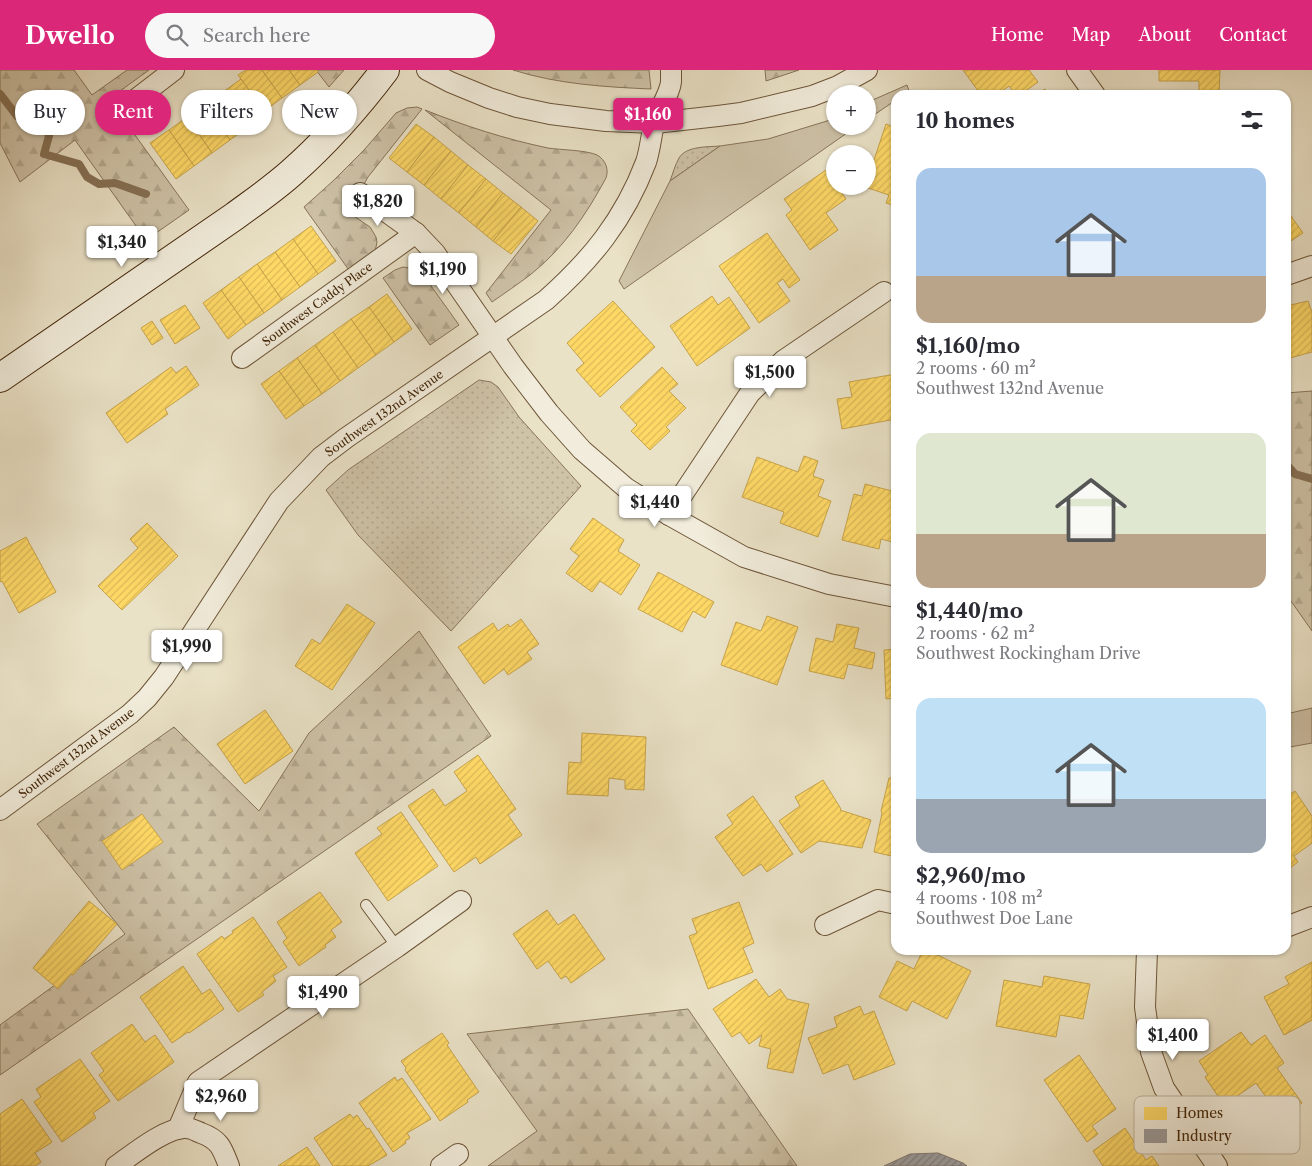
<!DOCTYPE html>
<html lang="en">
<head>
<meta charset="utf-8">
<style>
  :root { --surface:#fff; --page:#f7f7f7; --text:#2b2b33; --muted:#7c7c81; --accent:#db2777 }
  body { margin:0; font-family:"Libre Caslon Text",serif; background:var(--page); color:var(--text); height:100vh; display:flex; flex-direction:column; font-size:19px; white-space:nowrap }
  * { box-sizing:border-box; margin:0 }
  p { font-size:16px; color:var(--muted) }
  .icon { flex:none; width:28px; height:28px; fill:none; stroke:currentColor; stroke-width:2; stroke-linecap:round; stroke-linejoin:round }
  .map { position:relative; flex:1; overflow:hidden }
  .details { position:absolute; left:891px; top:20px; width:400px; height:865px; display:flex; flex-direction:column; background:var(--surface); border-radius:15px; box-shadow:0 1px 4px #0004 }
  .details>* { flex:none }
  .guide { position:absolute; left:15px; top:20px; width:475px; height:45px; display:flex; gap:10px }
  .fabs { position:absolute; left:826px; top:15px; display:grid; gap:10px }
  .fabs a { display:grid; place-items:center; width:50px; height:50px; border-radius:50%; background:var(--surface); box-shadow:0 1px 4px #0004; font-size:25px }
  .price { position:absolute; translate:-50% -42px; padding:0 11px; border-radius:5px; background:#fff; color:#222; font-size:16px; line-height:32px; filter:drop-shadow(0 1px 2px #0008) }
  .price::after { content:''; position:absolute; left:50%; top:30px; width:15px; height:11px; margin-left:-8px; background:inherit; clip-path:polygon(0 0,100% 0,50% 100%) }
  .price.active { background:var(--accent); color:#fff }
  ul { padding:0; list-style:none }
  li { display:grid; align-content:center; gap:10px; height:265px; padding:0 25px }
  li span { display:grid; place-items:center; height:155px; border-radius:15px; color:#555 }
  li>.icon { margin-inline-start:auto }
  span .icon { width:90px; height:90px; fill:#fffc; stroke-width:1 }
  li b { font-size:21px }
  h2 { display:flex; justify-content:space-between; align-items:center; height:60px; padding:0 25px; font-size:21px }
  .tag { padding:0 18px; border-radius:22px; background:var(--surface); box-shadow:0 1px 4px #0004; font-size:18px; line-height:45px }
  .tag.active { background:var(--accent); color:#fff }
  header { display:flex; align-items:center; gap:30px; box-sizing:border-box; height:70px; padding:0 25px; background:var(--accent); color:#fff }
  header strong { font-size:24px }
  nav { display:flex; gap:28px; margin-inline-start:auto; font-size:18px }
  .search { width:350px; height:45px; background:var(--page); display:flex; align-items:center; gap:12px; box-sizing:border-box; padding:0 18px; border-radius:28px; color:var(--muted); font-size:19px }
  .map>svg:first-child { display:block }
  .grass { fill:url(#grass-dots); stroke:#887458 }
  .forest { fill:url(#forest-firs); stroke:#887458 }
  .garden { fill:#cec2a7; stroke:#887458 }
  .homes { fill:url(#homes-hatch); stroke:#c7a34a }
  .industry { fill:url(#industry-hatch); stroke:#7f766e }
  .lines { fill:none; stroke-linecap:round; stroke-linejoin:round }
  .stream { stroke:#857054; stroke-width:8 }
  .lane-casing { stroke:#6d5538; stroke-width:12 }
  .street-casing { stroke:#6d5538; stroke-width:22 }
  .secondary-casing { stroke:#432609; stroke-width:30 }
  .lane { stroke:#f1ecdb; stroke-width:10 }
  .street { stroke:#f1ecdb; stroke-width:20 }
  .secondary { stroke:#f1ecdb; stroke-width:28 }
  .labels { text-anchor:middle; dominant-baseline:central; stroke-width:5; stroke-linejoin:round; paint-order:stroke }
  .street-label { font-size:12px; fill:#432609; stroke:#f1ecdb }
  .key { fill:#f1ecdb; stroke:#bdb19c; stroke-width:1 }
  .key-label { font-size:14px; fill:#432609 }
</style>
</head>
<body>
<header>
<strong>Dwello</strong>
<div class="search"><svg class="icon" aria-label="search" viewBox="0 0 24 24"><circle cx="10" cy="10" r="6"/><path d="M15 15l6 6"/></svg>Search here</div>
<nav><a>Home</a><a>Map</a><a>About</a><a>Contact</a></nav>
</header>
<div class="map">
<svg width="1312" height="1096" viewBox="0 0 1312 1096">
  <defs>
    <pattern id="grass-dots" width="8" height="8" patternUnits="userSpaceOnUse" patternTransform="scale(1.25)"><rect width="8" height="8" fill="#cec2a7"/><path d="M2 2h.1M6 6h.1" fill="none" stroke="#b2a78e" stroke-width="1.8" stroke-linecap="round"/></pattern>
    <pattern id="forest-firs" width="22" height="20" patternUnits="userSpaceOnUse" patternTransform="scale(1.25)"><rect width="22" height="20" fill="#cec2a7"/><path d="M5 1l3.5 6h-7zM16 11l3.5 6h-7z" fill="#b2a78e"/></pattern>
    <pattern id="homes-hatch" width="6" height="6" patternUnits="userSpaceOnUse" patternTransform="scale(1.25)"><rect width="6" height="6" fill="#ffd966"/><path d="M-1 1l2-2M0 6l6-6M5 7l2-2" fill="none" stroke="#dcba57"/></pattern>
    <pattern id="industry-hatch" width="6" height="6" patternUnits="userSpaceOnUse" patternTransform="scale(1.25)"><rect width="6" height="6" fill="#999"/><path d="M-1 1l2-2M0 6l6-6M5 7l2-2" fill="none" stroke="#7e7d7b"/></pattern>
  </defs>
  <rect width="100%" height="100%" fill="#eae2c7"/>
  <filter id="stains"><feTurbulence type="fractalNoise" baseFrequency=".004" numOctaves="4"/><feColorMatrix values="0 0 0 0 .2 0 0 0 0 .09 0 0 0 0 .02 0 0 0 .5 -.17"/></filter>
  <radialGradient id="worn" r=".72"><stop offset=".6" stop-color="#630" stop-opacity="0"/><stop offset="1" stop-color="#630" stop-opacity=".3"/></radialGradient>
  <g class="grass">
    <path d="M720 76 670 111C673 103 675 95 679 88 686 76 707 77 720 76Z"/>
    <polygon points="479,310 491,312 498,317 519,347 581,416 451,561 358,465 326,420 348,400"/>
  </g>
  <g class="forest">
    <polygon points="0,0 74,0 92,25 127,0 149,0 109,29 189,140 146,170 75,70 20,112 0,73"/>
    <polygon points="316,0 344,0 329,17"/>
    <path d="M513 0H649L651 19C604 17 557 14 513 0Z"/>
    <polygon points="765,0 799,0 766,11"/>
    <polygon points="417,37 422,39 368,107 348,142 370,157 376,167 377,172 375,182 351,203 304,137 333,111 364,80 396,43 407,38"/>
    <path d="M425 40C465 56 505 69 548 78 561 80 586 80 597 85 606 90 609 100 606 108 586 145 563 179 530 205 518 214 505 223 492 232L486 223 551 140Z"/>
    <polygon points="403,197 415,199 424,206 459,255 430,275 383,208 395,200"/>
    <polygon points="1312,321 1312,561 1286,524 1286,323"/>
    <polygon points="419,561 491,666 0,1005 0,955 125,864 37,754 174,657 259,741 309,663"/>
    <polygon points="688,939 797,1096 488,1096 537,1061 467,964"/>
  </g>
  <g class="garden">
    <polygon points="907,15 909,21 903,25 896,25 896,30 868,49 868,32"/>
    <polygon points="835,47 835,56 857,56 624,219 619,211 670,111 720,76 768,69 827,51"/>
    <polygon points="1312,638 1312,673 1290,677 1286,656 1286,644"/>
  </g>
  <g class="homes">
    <polygon points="246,0 262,0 282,28 264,41 238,5"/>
    <polygon points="262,0 289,0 300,15 282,28"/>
    <polygon points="289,0 317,0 318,2 300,15"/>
    <polygon points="963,0 1029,0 1038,12 1020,25 1016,25 1009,16 996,25 981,25"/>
    <polygon points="1159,0 1220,0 1219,25 1199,25 1199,11 1159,11"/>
    <polygon points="241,9 266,44 248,57 223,22"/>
    <polygon points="1045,19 1049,25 1036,25"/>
    <polygon points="223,22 248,57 230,70 205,35"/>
    <polygon points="205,35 230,70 212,83 187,47"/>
    <polygon points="187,47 212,83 194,96 169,60"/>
    <polygon points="416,54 434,67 407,102 389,88"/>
    <polygon points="886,54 896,58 896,136 886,133 889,125 865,117 868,116 868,108"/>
    <polygon points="169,60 194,96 176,109 150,73"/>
    <polygon points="434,67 451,81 424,115 407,102"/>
    <polygon points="451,81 468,95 441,129 424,115"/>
    <polygon points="468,95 486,109 459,143 441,129"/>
    <polygon points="826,100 835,113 835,116 837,116 846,129 826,143 838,160 810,180 786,145 792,140 784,129"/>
    <polygon points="486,109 503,123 476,157 459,143"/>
    <polygon points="503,123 521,137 493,171 476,157"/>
    <polygon points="521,137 538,151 511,184 493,171"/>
    <polygon points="1286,139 1303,163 1286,174"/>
    <polygon points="311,156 336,191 318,204 293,169"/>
    <polygon points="767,163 800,210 789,218 783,209 777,213 790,231 759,253 719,196"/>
    <polygon points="293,169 318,204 300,217 275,182"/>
    <polygon points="275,182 300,217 282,230 257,194"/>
    <polygon points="257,194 282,230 264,243 239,207"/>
    <polygon points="239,207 264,243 246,255 221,220"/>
    <polygon points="221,220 246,255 228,269 203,233"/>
    <polygon points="387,224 412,259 394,272 369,237"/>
    <polygon points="712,226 718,235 729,227 750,258 697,296 670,256"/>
    <polygon points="613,231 655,277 600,327 576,300 584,293 567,273"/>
    <polygon points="1308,231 1311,240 1312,240 1312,282 1286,289 1286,236"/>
    <polygon points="185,235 200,258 175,274 160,250"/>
    <polygon points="369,237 394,272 376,285 351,249"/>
    <polygon points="351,249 376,285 358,298 333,262"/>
    <polygon points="152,251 163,268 152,275 141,258"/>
    <polygon points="333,262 358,298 340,311 315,275"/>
    <polygon points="315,275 340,311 322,324 297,288"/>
    <polygon points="297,288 322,324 304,336 279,301"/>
    <polygon points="186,296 199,315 165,339 168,344 127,373 106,343 171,297 176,303"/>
    <polygon points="662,297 678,314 669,321 686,338 666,357 670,361 650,380 631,361 637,355 620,337"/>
    <polygon points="279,301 304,336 286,349 261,314"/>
    <polygon points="896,304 896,349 842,359 837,329 852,327 849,312"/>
    <polygon points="804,386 818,391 813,406 824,410 818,426 831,431 818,467 780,453 784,442 742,427 757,387 798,402"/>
    <polygon points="865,414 896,422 896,473 881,469 879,479 842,470 854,424 862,426"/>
    <polygon points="593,448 624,470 618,481 640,495 621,525 600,511 592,522 566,503 579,486 570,479"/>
    <polygon points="147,453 178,486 122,540 98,516 138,478 130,469"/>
    <polygon points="26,467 56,522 19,543 2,511 0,512 0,481"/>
    <polygon points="658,502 714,532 705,548 693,541 682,562 638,539"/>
    <polygon points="347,534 375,553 332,620 295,596 312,569 320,574"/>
    <polygon points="767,546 798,557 777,615 721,595 736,552 761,561"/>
    <polygon points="521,549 539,574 527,582 532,589 508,605 504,599 484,614 458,577 493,553 498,561 508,554 510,557"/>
    <polygon points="837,554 859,558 854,578 875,583 872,599 848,594 844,609 809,601 816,568 833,572"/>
    <polygon points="896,579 896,628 886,629 884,580"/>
    <polygon points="265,640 293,681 245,714 217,674"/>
    <polygon points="582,663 646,667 644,720 625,719 625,710 609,708 608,726 567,724 569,692 581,693"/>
    <polygon points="478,685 516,739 508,745 522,765 480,794 476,787 454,802 408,736 433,719 445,736 467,721 454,702"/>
    <polygon points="889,708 896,709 896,787 874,782 882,743 881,741"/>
    <polygon points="823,710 841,739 840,740 871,750 862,778 819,771 801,783 779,751 800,736 795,727"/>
    <polygon points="1295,721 1312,746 1312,773 1294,786 1298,792 1286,801 1286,727"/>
    <polygon points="753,726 793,784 767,802 761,794 743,806 715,767 733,754 727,745"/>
    <polygon points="401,742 438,796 388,831 355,783 382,764 377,758"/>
    <polygon points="142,744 163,772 122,800 102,771"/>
    <polygon points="320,822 342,852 331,860 336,867 325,875 326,877 299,896 283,872 287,868 277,852"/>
    <polygon points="89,831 117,854 73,905 71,904 58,919 33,898"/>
    <polygon points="739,832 754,873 743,878 753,902 708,919 689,866 697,863 692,849"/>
    <polygon points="547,840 558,855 574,844 605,889 571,913 566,906 561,909 548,891 537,899 513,864"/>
    <polygon points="253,847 287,897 273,906 276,911 262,922 264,925 238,942 197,884 222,866 224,869 233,863 232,861"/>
    <polygon points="923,880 927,880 971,901 947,949 912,931 907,941 879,927 897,891 914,899"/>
    <polygon points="1312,892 1312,950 1284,965 1264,927 1289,914 1285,907"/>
    <polygon points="183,896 202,924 210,919 224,939 189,963 188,962 172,973 140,927"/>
    <polygon points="1044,906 1090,914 1083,949 1060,945 1056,967 996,956 1004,910 1042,917"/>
    <polygon points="756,909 769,927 780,919 787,929 809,934 793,1003 767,998 771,979 759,976 762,965 749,974 740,962 732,967 713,939"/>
    <polygon points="860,936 864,945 874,941 895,994 854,1010 848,994 823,1004 808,968 837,957 834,947"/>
    <polygon points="132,954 145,972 155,965 174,992 118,1031 99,1005 104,1001 91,983"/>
    <polygon points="1241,962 1251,975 1265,965 1284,993 1277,998 1302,1033 1281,1048 1256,1013 1224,1035 1205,1007 1208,1005 1199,991"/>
    <polygon points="442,963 449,973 447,975 479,1022 467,1030 468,1032 440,1051 405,1000 406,998 401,991"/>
    <polygon points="1079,985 1116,1039 1092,1056 1098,1064 1087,1072 1044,1010"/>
    <polygon points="80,989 110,1031 93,1043 96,1048 62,1072 34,1032 41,1027 36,1019"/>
    <polygon points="395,1007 397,1011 402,1008 431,1049 407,1063 410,1068 405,1071 406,1073 393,1082 359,1033"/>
    <polygon points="22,1029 52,1072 35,1083 41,1092 35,1096 0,1096 0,1044"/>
    <polygon points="350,1044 353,1048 357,1045 367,1059 369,1058 387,1085 368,1096 333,1096 314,1068"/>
    <polygon points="1125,1058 1146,1090 1152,1086 1159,1096 1103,1096 1093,1081"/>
    <polygon points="307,1077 320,1096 278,1096"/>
  </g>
  <polygon class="industry" points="938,1083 963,1093 967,1096 884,1096 910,1084"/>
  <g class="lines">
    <g class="stream">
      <polyline points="0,24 17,46 28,46 45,54 49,66 44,84 79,94 87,107 99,114 115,113 146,124"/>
      <polyline points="1286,394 1295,404 1312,409"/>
    </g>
    <g class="lane-casing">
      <polyline id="lane" points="366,835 397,877"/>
    </g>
    <g class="street-casing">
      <g id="street">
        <polyline points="427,0 450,12 489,28 517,37 550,44 606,51 655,53 718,46 741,43 812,26 838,16 867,0"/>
        <polyline points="1077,0 1095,25"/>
        <polyline points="122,40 174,0"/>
        <polyline points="360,123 416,163 435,183 513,296 549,343 582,380 626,418 669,445 744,487 829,514 896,527"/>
        <polyline points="1286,205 1312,196"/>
        <polyline points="242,288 416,163"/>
        <polyline points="669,445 750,323 784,290 884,222"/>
        <path d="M0 740 130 644 147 628 164 607 279 431 321 387 346 368 546 230C591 190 624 150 646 92 650 80 651 67 654 54 658 41 670 24 671 12 671 8 671 4 671 0"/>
        <polyline points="825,855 878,830 896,834"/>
        <polyline points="1286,857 1312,847"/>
        <polyline points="1147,880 1145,937 1151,982 1164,1018 1217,1096"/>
        <polyline points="178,1059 198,1012 397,877 461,831"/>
        <path d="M116 1096C132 1085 166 1057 186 1058 191 1058 196 1061 201 1063 220 1070 222 1078 229 1096"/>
        <polyline points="441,1096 458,1084"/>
      </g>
    </g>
    <g class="secondary-casing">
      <path id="secondary" d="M0 308 235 146C254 132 273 119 291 103 325 73 357 37 385 0"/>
    </g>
    <use href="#lane" class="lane"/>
    <use href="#street" class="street"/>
    <use href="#secondary" class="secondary"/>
  </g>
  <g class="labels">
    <g class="street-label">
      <text transform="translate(317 234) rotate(-36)">Southwest Caddy Place</text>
      <text transform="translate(384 343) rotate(-35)">Southwest 132nd Avenue</text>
      <text transform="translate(76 683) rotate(-37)">Southwest 132nd Avenue</text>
    </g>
  </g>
  <rect x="1134" y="1026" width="166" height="58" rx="8" class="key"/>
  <rect x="1144" y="1037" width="23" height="13" fill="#ffd966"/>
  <rect x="1144" y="1059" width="23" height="14" fill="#999"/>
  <g class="key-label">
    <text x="1176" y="1048">Homes</text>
    <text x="1176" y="1071">Industry</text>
  </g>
  <rect width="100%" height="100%" filter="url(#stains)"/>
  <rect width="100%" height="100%" fill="url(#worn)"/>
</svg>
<div class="fabs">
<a>+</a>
<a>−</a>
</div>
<b class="price active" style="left:648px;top:70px">$1,160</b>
<b class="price" style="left:378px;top:157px">$1,820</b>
<b class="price" style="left:122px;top:198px">$1,340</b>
<b class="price" style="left:443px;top:225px">$1,190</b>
<b class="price" style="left:770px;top:328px">$1,500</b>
<b class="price" style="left:655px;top:458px">$1,440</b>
<b class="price" style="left:187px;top:602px">$1,990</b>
<b class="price" style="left:323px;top:948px">$1,490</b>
<b class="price" style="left:1173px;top:991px">$1,400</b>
<b class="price" style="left:221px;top:1052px">$2,960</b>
<div class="guide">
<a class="tag">Buy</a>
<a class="tag active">Rent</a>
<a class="tag">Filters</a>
<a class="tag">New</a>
</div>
<section class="details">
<h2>10 homes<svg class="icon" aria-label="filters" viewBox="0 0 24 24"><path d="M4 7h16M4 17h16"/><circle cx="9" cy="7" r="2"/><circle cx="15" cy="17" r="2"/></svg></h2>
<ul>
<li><span style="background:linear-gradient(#a9c7e8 70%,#b9a48a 0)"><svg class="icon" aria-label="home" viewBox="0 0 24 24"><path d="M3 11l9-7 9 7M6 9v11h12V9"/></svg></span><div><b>$1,160/mo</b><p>2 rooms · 60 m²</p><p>Southwest 132nd Avenue</p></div></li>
<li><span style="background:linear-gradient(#dfe7d0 65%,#b9a48a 0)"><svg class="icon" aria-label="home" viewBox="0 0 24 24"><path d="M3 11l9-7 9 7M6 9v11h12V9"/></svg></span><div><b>$1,440/mo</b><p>2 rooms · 62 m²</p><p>Southwest Rockingham Drive</p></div></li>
<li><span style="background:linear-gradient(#bfe0f5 65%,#9aa5b1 0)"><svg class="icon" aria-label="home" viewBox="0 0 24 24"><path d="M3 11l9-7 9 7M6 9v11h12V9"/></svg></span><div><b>$2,960/mo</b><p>4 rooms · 108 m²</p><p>Southwest Doe Lane</p></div></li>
</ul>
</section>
</div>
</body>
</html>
